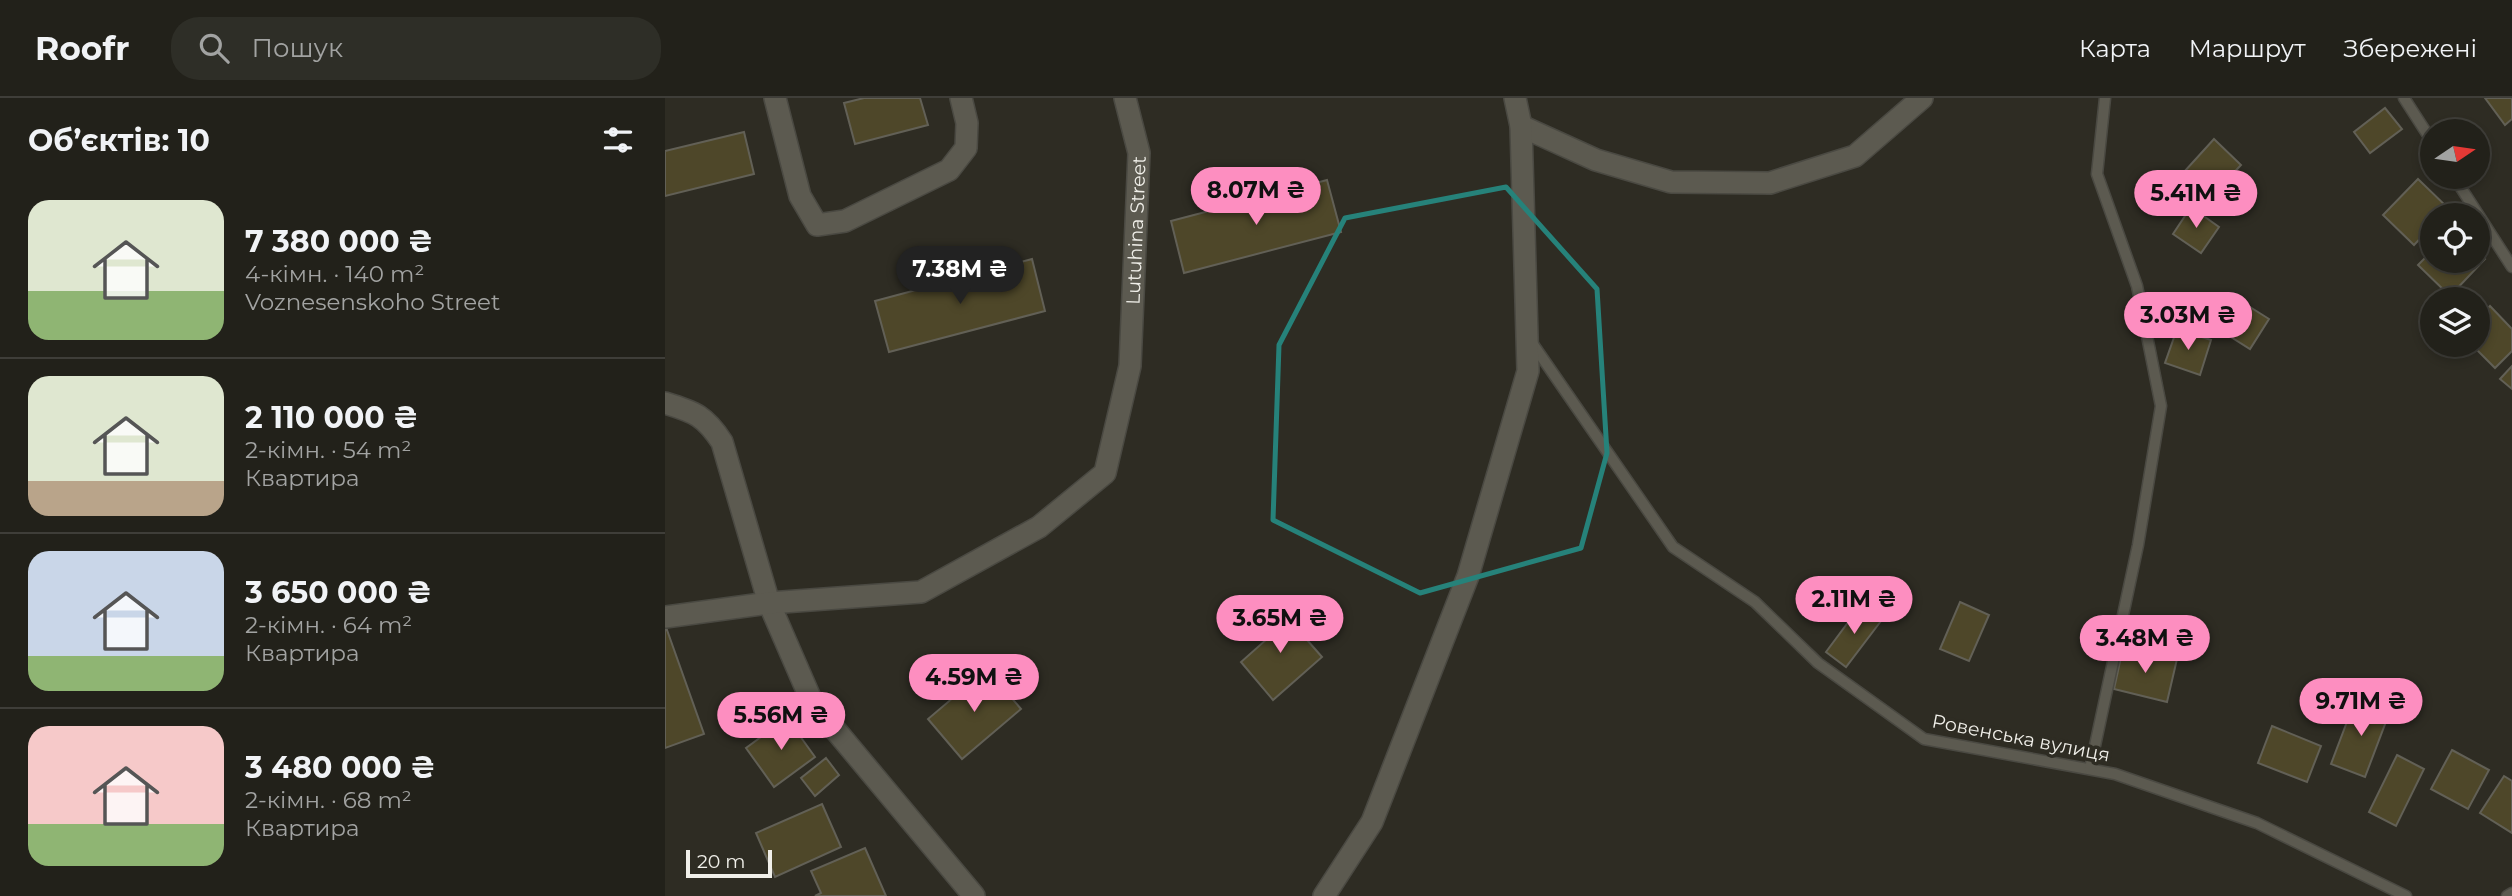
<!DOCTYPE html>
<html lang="uk">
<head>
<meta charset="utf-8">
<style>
  :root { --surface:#22211a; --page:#2e2e27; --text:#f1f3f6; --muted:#a2a3a2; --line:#3f3e39; --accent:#fd8ec0 }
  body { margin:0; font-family:Montserrat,sans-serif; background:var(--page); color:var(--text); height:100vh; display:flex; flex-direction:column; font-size:26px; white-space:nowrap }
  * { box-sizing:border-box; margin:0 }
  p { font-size:23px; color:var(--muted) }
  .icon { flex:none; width:38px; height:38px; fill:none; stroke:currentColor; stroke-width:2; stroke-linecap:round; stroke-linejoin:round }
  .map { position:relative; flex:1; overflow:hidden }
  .panel { display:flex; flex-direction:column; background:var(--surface); width:665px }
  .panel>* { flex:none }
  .needle { width:46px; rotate:77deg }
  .controls { position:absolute; left:1755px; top:21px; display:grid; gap:14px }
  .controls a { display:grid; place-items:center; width:70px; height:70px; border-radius:50%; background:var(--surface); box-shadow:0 4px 10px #0003,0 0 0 2px var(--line); font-size:35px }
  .scale { position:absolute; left:21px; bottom:18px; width:86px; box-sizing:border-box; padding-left:7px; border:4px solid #f0efe9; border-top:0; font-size:19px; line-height:24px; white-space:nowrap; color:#f0efe9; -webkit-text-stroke:5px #2e2c23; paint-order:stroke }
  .price { position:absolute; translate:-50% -60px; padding:0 16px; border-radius:24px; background:var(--accent); color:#111; font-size:23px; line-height:46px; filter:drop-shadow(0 2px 4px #0008) }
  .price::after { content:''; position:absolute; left:50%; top:42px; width:21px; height:16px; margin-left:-10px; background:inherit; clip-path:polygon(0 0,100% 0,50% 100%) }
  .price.selected { background:#222; color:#fff }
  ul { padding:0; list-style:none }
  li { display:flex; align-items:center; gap:21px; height:175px; padding:0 28px }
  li+li { border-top:2px solid var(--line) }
  li span { display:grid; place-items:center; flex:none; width:196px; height:140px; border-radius:21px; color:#555 }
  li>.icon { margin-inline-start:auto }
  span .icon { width:84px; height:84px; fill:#fffc; stroke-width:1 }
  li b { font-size:30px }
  h2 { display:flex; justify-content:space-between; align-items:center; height:84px; padding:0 28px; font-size:30px }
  header { display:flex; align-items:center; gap:42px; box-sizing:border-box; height:98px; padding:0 35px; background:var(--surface); border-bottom:2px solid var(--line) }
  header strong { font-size:33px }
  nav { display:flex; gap:38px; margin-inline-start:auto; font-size:24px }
  .search { width:490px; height:63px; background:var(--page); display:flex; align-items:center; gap:18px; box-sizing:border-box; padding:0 24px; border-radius:28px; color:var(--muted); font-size:26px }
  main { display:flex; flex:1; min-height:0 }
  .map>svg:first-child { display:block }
  .building { fill:#4e4729; stroke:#626056; stroke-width:2 }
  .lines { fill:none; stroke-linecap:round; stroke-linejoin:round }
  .lane-casing { stroke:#4a4942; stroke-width:13 }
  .street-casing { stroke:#4a4942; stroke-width:24 }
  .lane { stroke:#5c5a50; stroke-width:10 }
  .street { stroke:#5c5a50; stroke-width:21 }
  .marked { fill:none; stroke:#26827a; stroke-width:5; stroke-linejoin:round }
  .labels { text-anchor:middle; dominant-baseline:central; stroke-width:7; stroke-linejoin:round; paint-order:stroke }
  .street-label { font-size:19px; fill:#f0efe9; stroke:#2e2c23 }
</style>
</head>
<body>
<header>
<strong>Roofr</strong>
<div class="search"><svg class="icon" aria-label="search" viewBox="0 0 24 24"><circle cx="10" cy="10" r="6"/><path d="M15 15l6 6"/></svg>Пошук</div>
<nav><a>Карта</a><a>Маршрут</a><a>Збережені</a></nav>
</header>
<main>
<section class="panel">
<h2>Об’єктів: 10<svg class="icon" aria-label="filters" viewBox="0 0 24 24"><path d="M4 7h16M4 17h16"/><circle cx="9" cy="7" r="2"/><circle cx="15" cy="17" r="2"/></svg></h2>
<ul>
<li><span style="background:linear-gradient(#dfe7d0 65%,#8fb573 0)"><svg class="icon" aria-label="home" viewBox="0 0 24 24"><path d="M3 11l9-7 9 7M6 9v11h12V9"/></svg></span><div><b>7 380 000 ₴</b><p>4-кімн. · 140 m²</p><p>Voznesenskoho Street</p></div></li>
<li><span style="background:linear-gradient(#dfe7d0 75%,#b9a48a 0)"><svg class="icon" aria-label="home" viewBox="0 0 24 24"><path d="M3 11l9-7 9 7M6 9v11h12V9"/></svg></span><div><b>2 110 000 ₴</b><p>2-кімн. · 54 m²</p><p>Квартира</p></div></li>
<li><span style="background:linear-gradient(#c9d6e8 75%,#8fb573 0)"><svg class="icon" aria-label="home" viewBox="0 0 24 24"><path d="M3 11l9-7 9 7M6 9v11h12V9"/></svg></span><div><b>3 650 000 ₴</b><p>2-кімн. · 64 m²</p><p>Квартира</p></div></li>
<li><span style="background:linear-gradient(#f6c9c9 70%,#8fb573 0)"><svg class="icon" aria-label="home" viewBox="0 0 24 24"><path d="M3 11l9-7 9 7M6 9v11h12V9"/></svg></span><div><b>3 480 000 ₴</b><p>2-кімн. · 68 m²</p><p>Квартира</p></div></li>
</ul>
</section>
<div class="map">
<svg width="1847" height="798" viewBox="0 0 1847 798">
  <rect width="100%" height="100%" fill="#2e2c23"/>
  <g class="building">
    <polygon points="199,0 255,0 263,27 190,46 179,5"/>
    <polygon points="1820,0 1847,0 1847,21 1840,27"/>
    <polygon points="1720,10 1737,31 1705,55 1689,34"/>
    <polygon points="79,34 89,76 0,98 0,53"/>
    <polygon points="1549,41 1576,67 1536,110 1509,85"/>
    <polygon points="1753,81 1783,110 1777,117 1768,117 1768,127 1749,147 1718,117"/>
    <polygon points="662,82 676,134 519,175 506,123"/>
    <polygon points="1526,109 1554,129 1536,155 1508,136"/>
    <polygon points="1768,152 1768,163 1813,163 1813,154 1820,161 1785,198 1753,167"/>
    <polygon points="367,161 380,213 224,254 210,203"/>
    <polygon points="1577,204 1604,221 1585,251 1558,234"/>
    <polygon points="1825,208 1847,231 1847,253 1830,270 1807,247 1813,247 1813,220"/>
    <polygon points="1512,231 1546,242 1535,277 1500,265"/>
    <polygon points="1847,268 1847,291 1835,281"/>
    <polygon points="1295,504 1324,517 1304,563 1275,551"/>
    <polygon points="1196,507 1216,523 1181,569 1161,554"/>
    <polygon points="614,510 657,559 608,602 576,564 602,541 592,530"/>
    <polygon points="0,532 2,532 39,636 0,650"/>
    <polygon points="1458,550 1512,561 1502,604 1449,591"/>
    <polygon points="322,571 356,611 297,661 263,621"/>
    <polygon points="1691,600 1725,613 1700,679 1666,666"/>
    <polygon points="122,620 150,659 109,689 81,650"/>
    <polygon points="1607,628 1656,648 1642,684 1593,665"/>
    <polygon points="1787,652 1824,672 1803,711 1766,691"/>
    <polygon points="1732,657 1759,671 1731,728 1704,714"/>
    <polygon points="161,660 174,677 150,698 136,680"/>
    <polygon points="1839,678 1847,683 1847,735 1815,715"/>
    <polygon points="157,706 176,749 110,779 91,735"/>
    <polygon points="200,750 221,798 150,798 156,795 146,773"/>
  </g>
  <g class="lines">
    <g class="lane-casing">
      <g id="lane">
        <polyline points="1739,0 1768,45"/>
        <polyline points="1789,79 1847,169"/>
        <polyline points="865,242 1008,449 1090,504 1153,565 1259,641 1450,676 1592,725 1741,798"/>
        <polyline points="1425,671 1473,447 1496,308 1472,188 1432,76 1440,0"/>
        <polyline points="1842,798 1847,795"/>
      </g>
    </g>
    <g class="street-casing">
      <g id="street">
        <polyline points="110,0 135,98 152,127 180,123 284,72 301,50 302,25 296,0"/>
        <polyline points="856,28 931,62 1006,84 1105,85 1190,58 1257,0"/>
        <path d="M0 305C30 314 40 318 57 344L104 505 147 604 309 798"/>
        <path id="s1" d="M0 519 104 505 256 494 374 429 440 375 465 268 474 55 460 0"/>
        <polyline points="659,798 707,724 803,478 863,273 856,28 850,0"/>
      </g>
    </g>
    <use href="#lane" class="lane"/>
    <use href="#street" class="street"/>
  </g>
  <path class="marked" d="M841 89 932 191 942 355 916 450 755 495 608 422 614 247 680 120Z"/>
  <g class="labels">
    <g class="street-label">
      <text stroke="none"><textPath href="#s1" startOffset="723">Lutuhina Street</textPath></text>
      <text transform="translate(1356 640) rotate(11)">Ровенська вулиця</text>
    </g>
  </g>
</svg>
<div class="controls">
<a><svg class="needle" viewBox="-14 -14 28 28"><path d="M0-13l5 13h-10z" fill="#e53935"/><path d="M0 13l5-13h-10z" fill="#a2a3a2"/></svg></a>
<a><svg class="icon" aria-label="locate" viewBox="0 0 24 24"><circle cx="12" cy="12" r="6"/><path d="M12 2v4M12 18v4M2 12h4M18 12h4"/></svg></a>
<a><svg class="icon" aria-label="layers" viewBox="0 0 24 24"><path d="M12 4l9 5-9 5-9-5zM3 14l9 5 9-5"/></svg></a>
</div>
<div class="scale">20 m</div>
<b class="price" style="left:591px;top:129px">8.07M ₴</b>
<b class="price" style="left:1531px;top:132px">5.41M ₴</b>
<b class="price selected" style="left:295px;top:208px">7.38M ₴</b>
<b class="price" style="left:1523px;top:254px">3.03M ₴</b>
<b class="price" style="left:1189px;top:538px">2.11M ₴</b>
<b class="price" style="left:615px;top:557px">3.65M ₴</b>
<b class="price" style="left:1480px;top:577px">3.48M ₴</b>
<b class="price" style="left:309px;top:616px">4.59M ₴</b>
<b class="price" style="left:1696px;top:640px">9.71M ₴</b>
<b class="price" style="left:116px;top:654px">5.56M ₴</b>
</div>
</main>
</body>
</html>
